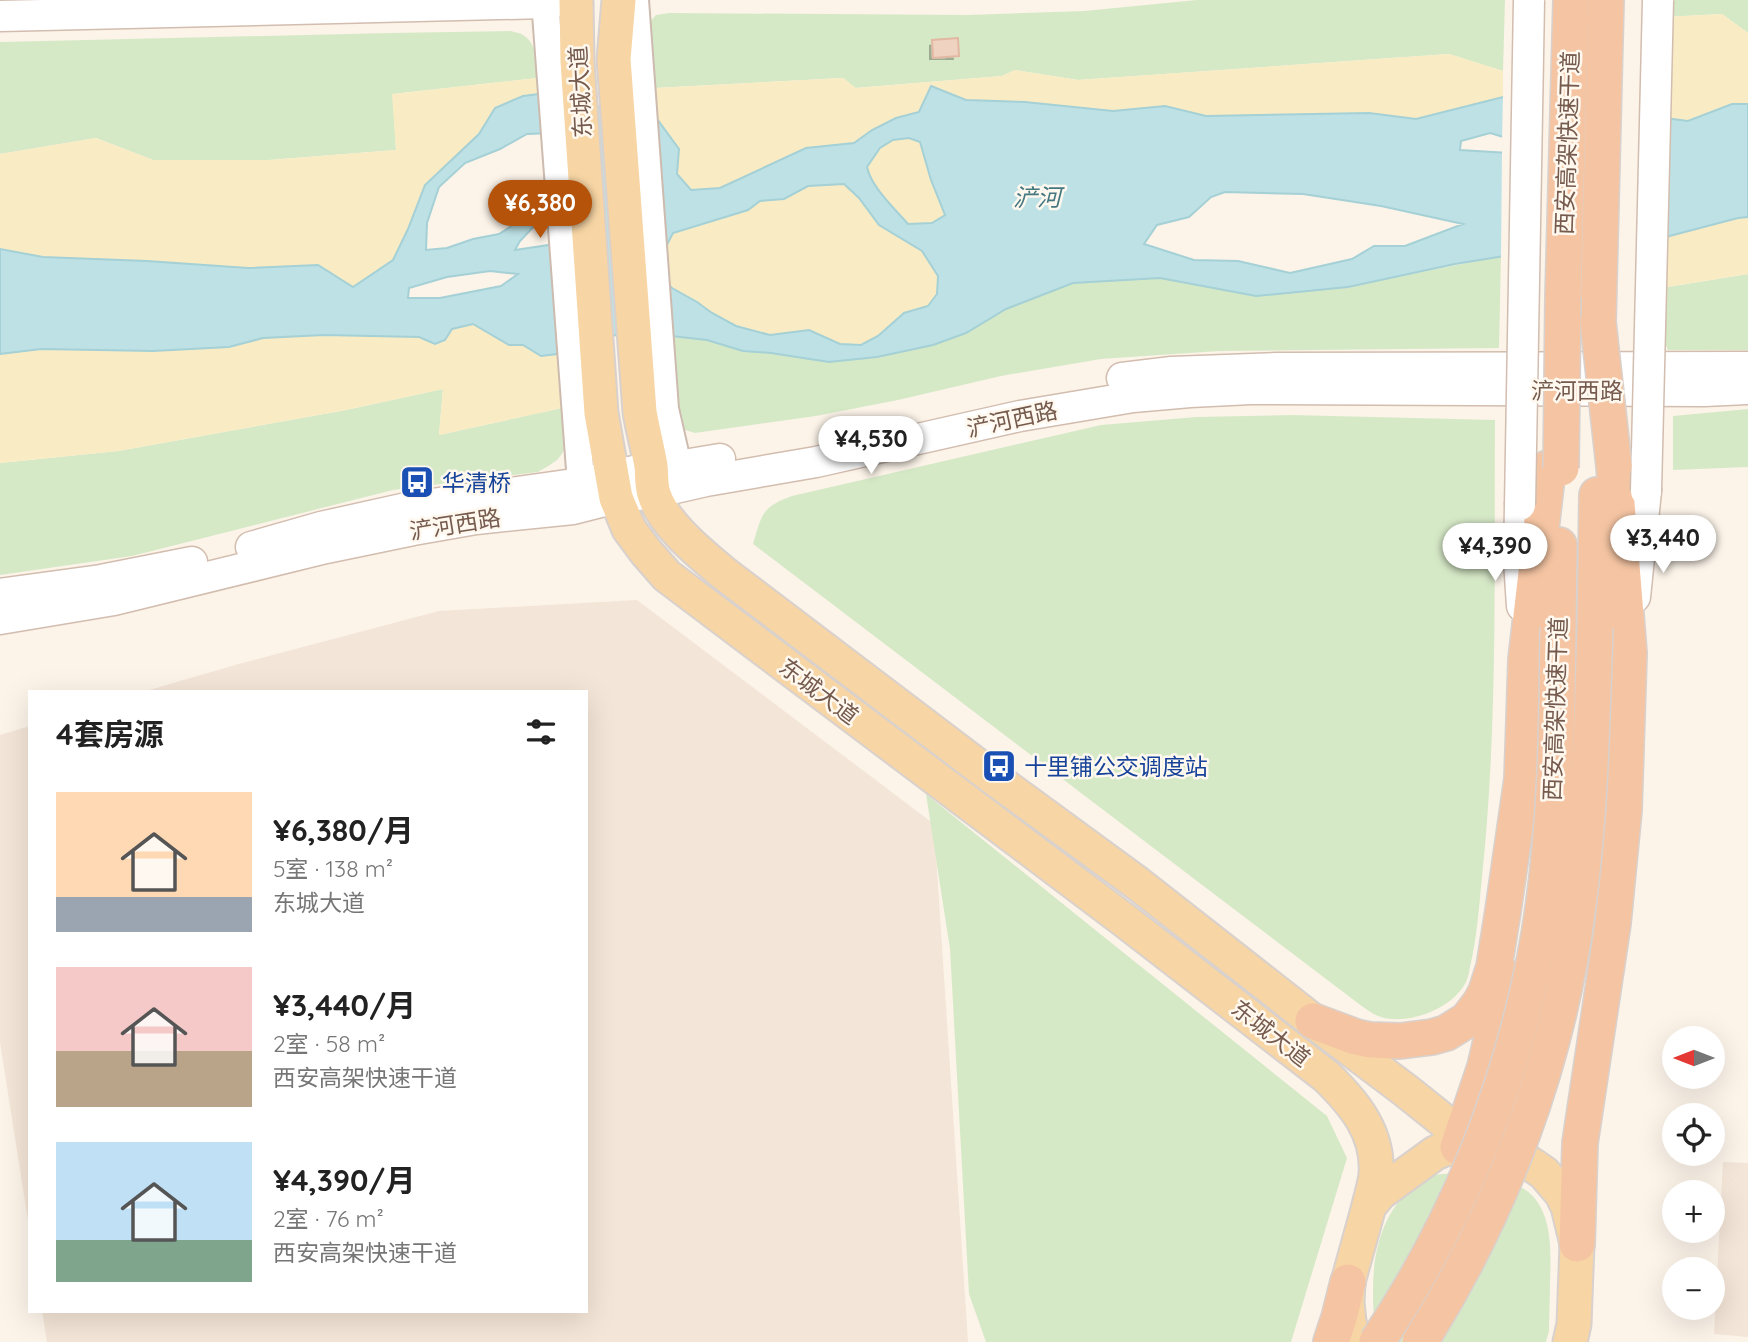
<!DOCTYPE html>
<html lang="zh">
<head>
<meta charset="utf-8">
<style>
  :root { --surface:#fff; --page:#f2f2f2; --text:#222; --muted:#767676; --accent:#b45309 }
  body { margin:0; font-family:Quicksand,"Noto Sans SC",sans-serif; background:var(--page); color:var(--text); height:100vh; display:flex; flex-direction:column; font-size:26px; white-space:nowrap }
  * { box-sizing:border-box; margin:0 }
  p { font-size:23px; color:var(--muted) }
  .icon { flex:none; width:38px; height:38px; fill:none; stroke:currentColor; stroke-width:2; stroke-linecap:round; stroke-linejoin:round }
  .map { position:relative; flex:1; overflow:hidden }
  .sheet { position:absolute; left:28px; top:690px; width:560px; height:623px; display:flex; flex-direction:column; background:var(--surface); border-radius:0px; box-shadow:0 7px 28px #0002 }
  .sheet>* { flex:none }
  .needle { width:46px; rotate:270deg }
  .buttons { position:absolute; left:1662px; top:1026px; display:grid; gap:14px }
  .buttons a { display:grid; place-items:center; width:63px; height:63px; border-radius:50%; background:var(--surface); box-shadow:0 7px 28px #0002; font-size:35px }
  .price { position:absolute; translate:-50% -60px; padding:0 16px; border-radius:24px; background:#fff; color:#222; font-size:23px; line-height:46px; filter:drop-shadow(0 2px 4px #0008) }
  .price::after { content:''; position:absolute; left:50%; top:42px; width:21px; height:16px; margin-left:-10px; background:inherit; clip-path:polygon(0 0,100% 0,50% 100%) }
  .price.selected { background:var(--accent); color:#fff }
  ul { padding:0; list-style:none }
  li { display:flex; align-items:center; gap:21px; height:175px; padding:0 28px }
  li span { display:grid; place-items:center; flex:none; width:196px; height:140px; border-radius:0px; color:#555 }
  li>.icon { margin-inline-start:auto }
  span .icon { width:84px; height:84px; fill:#fffc; stroke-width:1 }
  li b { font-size:30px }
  h2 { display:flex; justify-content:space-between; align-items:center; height:84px; padding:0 28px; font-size:30px }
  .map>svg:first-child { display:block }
  .residential { fill:#f3e5d7 }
  .green { fill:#d6e9c7 }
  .sand { fill:#f9ecc5 }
  .water { fill:#bde1e5; stroke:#a4d0d6; stroke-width:2; fill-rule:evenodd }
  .pier { fill:#fcf4e9 }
  .building { fill:#f0d2c1; stroke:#e2b8a2; stroke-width:2; filter:url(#shadow) }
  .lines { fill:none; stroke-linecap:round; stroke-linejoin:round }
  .tertiary-casing { stroke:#cdbbaf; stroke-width:30 }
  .secondary-casing { stroke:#d2bdaf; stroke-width:33 }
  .primary-casing { stroke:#d8d1cd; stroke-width:37 }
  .trunk-casing { stroke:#d8d1cd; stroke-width:38 }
  .tertiary { stroke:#fff; stroke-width:26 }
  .secondary { stroke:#fff; stroke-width:30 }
  .primary { stroke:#f7d5a4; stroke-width:33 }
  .trunk { stroke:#f5c5a3; stroke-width:35 }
  .secondary-bridge-casing { stroke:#d2bdaf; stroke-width:33; stroke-linecap:butt }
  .trunk-bridge-casing { stroke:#d8d1cd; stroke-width:38; stroke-linecap:butt }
  .secondary-bridge { stroke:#fff; stroke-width:30 }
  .trunk-bridge { stroke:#f5c5a3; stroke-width:35 }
  .labels { text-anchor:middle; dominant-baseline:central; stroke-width:5; stroke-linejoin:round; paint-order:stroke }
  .street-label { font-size:23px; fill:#755a4d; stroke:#fef8ef }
  .transit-label { font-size:23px; fill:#164399; stroke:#fef8ef; text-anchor:start }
  .water-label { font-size:24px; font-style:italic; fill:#447880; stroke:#fef8ef }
</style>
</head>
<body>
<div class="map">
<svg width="1748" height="1342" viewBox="0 0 1748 1342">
  <defs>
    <filter id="shadow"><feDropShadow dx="-6" dy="6" stdDeviation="0" flood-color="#0004"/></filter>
  </defs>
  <rect width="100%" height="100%" fill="#fcf4e9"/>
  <g class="residential">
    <polygon points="637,600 934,824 968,1342 47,1342 42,1311 586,1311 586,691 146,691 235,665 439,611"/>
    <polygon points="30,726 30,1234 0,1042 0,735"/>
    <polygon points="1723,1162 1748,1163 1748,1337 1714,1334"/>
  </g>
  <g class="green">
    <polygon points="1197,0 1505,0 1503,71 1449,54 1078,80 1015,70 1002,76 855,88 843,78 655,88 648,24 656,15 669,13 968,15 1084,11"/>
    <polygon points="1665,0 1748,0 1748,33 1722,14 1665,17"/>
    <path d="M511 31C515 33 519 32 523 35 537 43 537 63 538 78L393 94 396 150 269 160H153L96 138 0 154V42L390 33Z"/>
    <polygon points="1501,256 1499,348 1219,351 1101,359 1001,376 898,400 816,416 695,433 685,430 679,416 673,337 707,340 743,351 771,353 966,333 1006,309 1073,283 1160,278 1256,296 1348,287"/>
    <polygon points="1748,274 1748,350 1668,350 1661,335 1661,288"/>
    <path d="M443 389 439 435 562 408 563 421 570 420C570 433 567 449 558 459 553 464 544 468 538 472L393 490 132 556 0 575V463L118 451 346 410Z"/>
    <polygon points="1748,409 1748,467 1673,470 1673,416"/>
    <path d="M1292 415 1495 420C1494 572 1498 726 1482 877 1479 907 1477 938 1470 967 1469 972 1468 978 1466 982 1453 1009 1405 1027 1378 1016 1371 1013 1365 1008 1359 1004L753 544C762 515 761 507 792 496L1101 425 1196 417Z"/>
    <polygon points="926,794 1327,1116 1347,1158 1291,1342 986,1342 969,1294 950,949"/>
    <path d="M1459 1173C1478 1175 1500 1176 1517 1185 1554 1202 1551 1249 1550 1282 1550 1299 1549 1315 1549 1331L1546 1342H1382C1373 1325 1373 1308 1373 1289 1373 1246 1386 1200 1427 1178 1436 1173 1448 1174 1459 1173Z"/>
  </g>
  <g class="sand">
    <polygon points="1722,14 1748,33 1748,104 1732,104 1688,121 1664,118 1665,17"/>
    <polygon points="1449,54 1503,71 1503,97 1416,119 1369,113 1205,116 1165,106 1113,111 1025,102 966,100 931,86 919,112 896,118 872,130 854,143 806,148 720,188 690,190 677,174 679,149 657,119 655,88 843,78 856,88 1002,76 1015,70 1078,80"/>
    <polygon points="538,78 539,94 523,96 495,108 479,134 425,185 408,229 393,260 353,287 318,265 248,268 147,261 43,257 0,249 0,154 96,138 153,160 269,160 396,150 392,94"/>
    <path d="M909 138 919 142 945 216 932 224H908C895 209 871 187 867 167L880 148 893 140Z"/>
    <polygon points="844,184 859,198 879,225 922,251 938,276 937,294 928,306 904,313 878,336 861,345 840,344 809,331 770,335 736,326 712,313 697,302 672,288 654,270 673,233 748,210 760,201 784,199 808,186"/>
    <polygon points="1748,217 1748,274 1661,288 1662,238 1738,218"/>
    <polygon points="473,324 509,345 523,345 541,356 558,354 562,408 439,435 443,389 346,410 118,451 0,463 0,354 41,349 153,351 229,347 263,338 324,335 419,337 435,344 445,340 452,329"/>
  </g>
  <path class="water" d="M931 86 966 100 1025 102 1113 111 1165 106 1206 116 1369 113 1416 119 1503 97 1688 121 1732 104H1748V217L1738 218 1662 238 1535 251 1455 264 1348 287 1256 296 1160 278 1073 283 1006 309 966 333 933 345 877 357 829 362 771 353 743 351 707 340 635 332 593 339 558 354 541 356 523 345H509L473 324 452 329 445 340 435 344 419 337 324 335 263 338 229 347 153 351 41 349 0 354V249L43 257 147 261 248 268 318 265 353 287 393 260 408 229 425 185 479 134 495 108 523 96 539 94 657 119 679 149 677 174 691 190 720 188 806 148 854 143 872 130 896 118 919 112ZM553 133 546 193 529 215 499 234 473 239 447 248 426 250 427 223 439 187 465 163 500 149 527 134ZM1490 133 1541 148V155L1460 150 1461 141ZM909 138 920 142 931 180 945 215 932 223 908 224C895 209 871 187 867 167L880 148 893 140ZM844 184 859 198 879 225 922 251 938 276 937 294 928 306 904 313 878 336 861 345 840 344 809 330 770 335 736 326 712 313 697 302 672 288 654 270 673 233 748 210 760 201 784 199 808 186ZM1225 192 1303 194 1381 206 1463 224 1405 246H1374L1352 259 1290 273 1238 261 1194 260 1144 244 1157 225 1189 217 1211 197ZM537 223H560L555 244 515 250 520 241ZM490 271 518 274 501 286 440 298H408L409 288 447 277Z"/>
  <polygon class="pier" points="1503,94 1557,94 1602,101 1664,114 1662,242 1629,250 1545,256 1535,254 1501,259 1502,149 1538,151 1502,141"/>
  <polygon class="building" points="958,38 959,56 933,58 932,40"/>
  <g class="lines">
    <g class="tertiary-casing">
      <g id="tertiary">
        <polyline points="545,0 581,483"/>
        <polyline points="635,0 665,409 678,466"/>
      </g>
    </g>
    <g class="secondary-casing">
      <g id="secondary">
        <polyline points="0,16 546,3 563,0"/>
        <polyline points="1122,378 1172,372 1277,368 1748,367"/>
        <polyline points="1520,505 1519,561 1522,606"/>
        <polyline points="251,547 321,527 411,507 581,483 651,467 678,466 720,459"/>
        <polyline points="0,594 101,580 192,562"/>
        <polyline points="1635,597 1646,491"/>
        <polyline points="0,619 114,600 326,548 413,530 476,519 573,509 616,498 653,493 706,481 816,462 1020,416 1133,397 1190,392 1251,389 1704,391 1748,389"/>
      </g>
    </g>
    <g class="primary-casing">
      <g id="primary">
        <path d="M576 0 577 61 601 413 616 498 629 529 646 552 667 576 1124 920 1326 1076C1354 1103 1379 1133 1376 1174 1375 1185 1371 1196 1369 1206"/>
        <path d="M619 0 614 59 640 412C643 430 648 448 651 466 652 475 651 485 654 494 663 524 702 555 726 575L991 776 1137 883 1313 1021 1405 1090 1445 1122 1458 1147"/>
        <polyline points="1355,1342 1349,1322 1347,1302 1348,1282 1369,1206 1380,1193 1435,1153 1445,1149 1470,1146 1522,1158 1544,1173 1562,1194 1568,1207 1577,1244 1574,1324 1570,1342"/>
      </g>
    </g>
    <g class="trunk-casing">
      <g id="trunk">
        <polyline points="1563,297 1571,0"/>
        <polyline points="1598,322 1606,0"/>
        <polyline points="1558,627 1559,545"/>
        <polyline points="1595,628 1597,495"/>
        <polyline points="1313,1021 1356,1037 1370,1040 1400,1041 1432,1037 1446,1033 1467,1020 1480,1003 1486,992 1494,967 1503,911 1522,779 1526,660 1548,468"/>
        <polyline points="1458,1147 1485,1067 1506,977"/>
        <polyline points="1577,1244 1580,1143 1613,923 1624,810 1629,653 1614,466"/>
        <polyline points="1331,1342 1339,1318 1348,1282"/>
      </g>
    </g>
    <use href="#tertiary" class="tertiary"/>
    <use href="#secondary" class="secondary"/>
    <use href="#primary" class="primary"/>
    <use href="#trunk" class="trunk"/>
    <g class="secondary-bridge-casing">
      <g id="secondary-bridge">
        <polyline points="1646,491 1658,0"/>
        <polyline points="1520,505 1529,0"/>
      </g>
    </g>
    <g class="trunk-bridge-casing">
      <g id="trunk-bridge">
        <polyline points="1598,322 1614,466"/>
        <polyline points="1561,468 1563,297"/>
        <path d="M1377 1342C1459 1219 1514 1081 1539 935 1556 833 1557 730 1558 627"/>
        <path d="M1420 1342C1502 1212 1557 1065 1577 913 1590 819 1592 723 1595 628"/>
      </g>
    </g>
    <use href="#secondary-bridge" class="secondary-bridge"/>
    <use href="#trunk-bridge" class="trunk-bridge"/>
  </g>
  <defs>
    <g id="bus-square" transform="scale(1.75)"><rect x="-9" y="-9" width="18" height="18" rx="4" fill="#1a4fb4" stroke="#fef8ef"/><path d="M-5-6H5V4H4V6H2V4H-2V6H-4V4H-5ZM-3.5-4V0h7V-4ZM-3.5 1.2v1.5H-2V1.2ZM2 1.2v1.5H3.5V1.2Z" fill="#fff"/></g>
  </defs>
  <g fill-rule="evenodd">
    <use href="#bus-square" x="417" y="482"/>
    <use href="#bus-square" x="999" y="766"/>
  </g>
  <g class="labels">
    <g class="street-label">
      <text transform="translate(580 92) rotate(-93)">东城大道</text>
      <text transform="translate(1567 143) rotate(-88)">西安高架快速干道</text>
      <text x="1577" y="390">浐河西路</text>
      <text transform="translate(1012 419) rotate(-12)">浐河西路</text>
      <text transform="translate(455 524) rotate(-9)">浐河西路</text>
      <text transform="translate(819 691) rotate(37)">东城大道</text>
      <text transform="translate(1555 709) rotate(-88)">西安高架快速干道</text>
      <text transform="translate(1271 1033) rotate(38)">东城大道</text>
    </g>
    <g class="transit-label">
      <text x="442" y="482">华清桥</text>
      <text x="1024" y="766">十里铺公交调度站</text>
    </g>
    <g class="water-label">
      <text x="1037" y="197">浐河</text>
    </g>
  </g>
</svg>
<div class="buttons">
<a><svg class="needle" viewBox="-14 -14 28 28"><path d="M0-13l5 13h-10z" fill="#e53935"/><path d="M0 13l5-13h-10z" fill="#767676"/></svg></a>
<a><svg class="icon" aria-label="locate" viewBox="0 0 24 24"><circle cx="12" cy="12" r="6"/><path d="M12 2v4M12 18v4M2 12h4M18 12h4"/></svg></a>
<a>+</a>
<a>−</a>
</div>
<b class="price selected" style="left:540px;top:240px">¥6,380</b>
<b class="price" style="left:871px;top:476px">¥4,530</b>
<b class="price" style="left:1663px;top:575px">¥3,440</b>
<b class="price" style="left:1495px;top:583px">¥4,390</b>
<section class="sheet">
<h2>4套房源<svg class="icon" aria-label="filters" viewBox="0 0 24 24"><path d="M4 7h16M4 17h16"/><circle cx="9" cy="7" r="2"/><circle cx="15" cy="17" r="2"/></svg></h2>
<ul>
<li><span style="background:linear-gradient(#ffd9b3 75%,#9aa5b1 0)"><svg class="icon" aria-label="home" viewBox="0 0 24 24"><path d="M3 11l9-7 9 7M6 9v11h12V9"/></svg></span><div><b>¥6,380/月</b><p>5室 · 138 m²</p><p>东城大道</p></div></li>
<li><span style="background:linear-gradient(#f6c9c9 60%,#b9a48a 0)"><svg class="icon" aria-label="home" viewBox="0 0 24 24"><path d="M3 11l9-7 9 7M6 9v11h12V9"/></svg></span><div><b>¥3,440/月</b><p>2室 · 58 m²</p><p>西安高架快速干道</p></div></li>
<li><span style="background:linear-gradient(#bfe0f5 70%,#7fa58c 0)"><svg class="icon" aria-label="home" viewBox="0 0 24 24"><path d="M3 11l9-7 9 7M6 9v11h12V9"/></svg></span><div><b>¥4,390/月</b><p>2室 · 76 m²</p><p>西安高架快速干道</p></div></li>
</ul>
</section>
</div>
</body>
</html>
